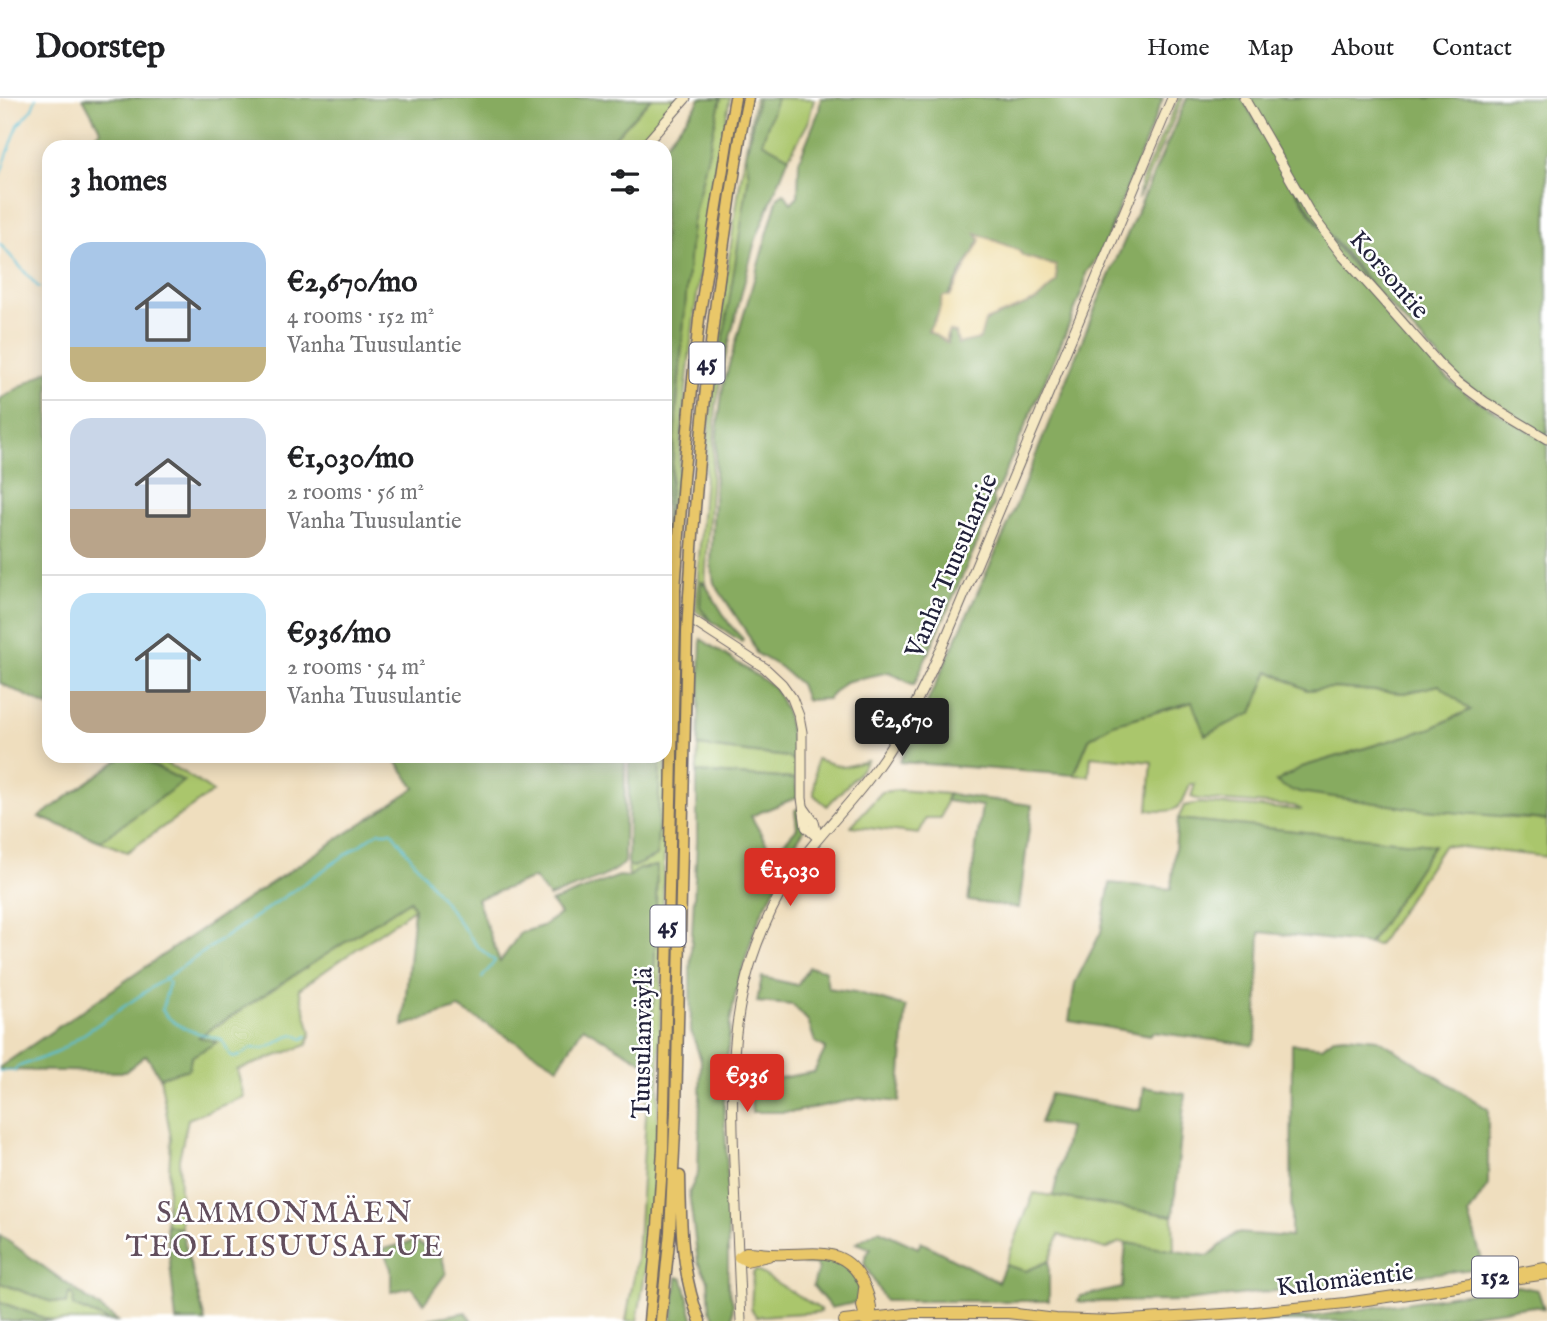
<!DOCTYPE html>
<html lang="en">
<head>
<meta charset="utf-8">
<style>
  :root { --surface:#fff; --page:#f2f2f2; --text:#202124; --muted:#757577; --line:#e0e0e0; --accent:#d93025 }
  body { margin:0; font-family:"IM FELL English",serif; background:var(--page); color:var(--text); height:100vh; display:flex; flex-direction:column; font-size:26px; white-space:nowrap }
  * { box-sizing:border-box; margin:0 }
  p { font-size:23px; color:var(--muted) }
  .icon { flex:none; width:38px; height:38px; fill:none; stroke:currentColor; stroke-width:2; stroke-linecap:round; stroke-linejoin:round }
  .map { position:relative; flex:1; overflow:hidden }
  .drawer { position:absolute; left:42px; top:42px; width:630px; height:623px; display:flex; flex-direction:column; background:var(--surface); border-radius:21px; box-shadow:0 4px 18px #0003 }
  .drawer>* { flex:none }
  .price { position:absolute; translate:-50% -60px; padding:0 16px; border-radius:7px; background:var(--accent); color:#fff; font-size:23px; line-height:46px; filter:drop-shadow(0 2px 4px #0008) }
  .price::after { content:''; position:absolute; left:50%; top:42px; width:21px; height:16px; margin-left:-10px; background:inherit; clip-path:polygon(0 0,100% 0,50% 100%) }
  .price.selected { background:#222; color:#fff }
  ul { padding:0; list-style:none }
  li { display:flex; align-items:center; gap:21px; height:175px; padding:0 28px }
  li+li { border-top:2px solid var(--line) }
  li span { display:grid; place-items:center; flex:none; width:196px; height:140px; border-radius:21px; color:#555 }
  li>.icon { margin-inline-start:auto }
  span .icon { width:84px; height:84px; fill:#fffc; stroke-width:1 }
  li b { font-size:30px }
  h2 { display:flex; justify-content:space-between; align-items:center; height:84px; padding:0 28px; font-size:30px }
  header { display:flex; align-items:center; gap:42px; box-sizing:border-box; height:98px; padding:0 35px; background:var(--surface); border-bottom:2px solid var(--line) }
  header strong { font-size:33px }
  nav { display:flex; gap:38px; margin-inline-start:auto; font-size:24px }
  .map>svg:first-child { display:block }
  .green { fill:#aac66c; stroke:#667454; stroke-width:2 }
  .forest { fill:#87ab60; stroke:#54664e; stroke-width:2; fill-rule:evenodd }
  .sand { fill:#eeda9e; stroke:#887e6c; stroke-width:2 }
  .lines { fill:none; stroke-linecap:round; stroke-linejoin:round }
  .stream { stroke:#59c0d6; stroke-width:2 }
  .secondary-casing { stroke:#6a6469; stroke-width:11 }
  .primary-casing { stroke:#6a6469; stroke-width:12 }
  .trunk-casing { stroke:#6a6469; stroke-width:13 }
  .motorway-casing { stroke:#6a6469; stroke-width:13 }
  .secondary { stroke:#f6e9c3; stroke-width:9 }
  .primary { stroke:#e9c769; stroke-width:10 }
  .trunk { stroke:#e9c769; stroke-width:10 }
  .motorway { stroke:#e9c769; stroke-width:10 }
  .motorway-bridge-casing { stroke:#6a6469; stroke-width:13; stroke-linecap:butt }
  .motorway-bridge { stroke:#e9c769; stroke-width:10 }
  .labels { text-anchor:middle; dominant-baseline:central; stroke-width:5; stroke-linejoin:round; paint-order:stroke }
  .shield { fill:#fff; stroke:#646476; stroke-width:2 }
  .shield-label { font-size:24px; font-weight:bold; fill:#22223b }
  .street-label { font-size:26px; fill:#22223b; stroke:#fff }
  .quarter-label { font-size:30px; letter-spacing:2px; fill:#624e5d; stroke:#fff }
</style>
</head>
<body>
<header>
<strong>Doorstep</strong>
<nav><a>Home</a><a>Map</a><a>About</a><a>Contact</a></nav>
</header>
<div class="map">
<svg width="1547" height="1223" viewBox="0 0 1547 1223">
  <rect width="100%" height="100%" fill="#fff"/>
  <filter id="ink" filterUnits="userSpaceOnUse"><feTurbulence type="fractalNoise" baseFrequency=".0143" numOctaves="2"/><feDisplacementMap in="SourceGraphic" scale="14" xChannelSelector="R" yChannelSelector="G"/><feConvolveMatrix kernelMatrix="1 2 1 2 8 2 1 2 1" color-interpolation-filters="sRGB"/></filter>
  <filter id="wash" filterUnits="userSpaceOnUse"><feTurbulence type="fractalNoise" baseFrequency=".00686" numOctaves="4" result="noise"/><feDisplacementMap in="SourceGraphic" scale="28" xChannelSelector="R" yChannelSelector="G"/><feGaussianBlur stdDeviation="1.57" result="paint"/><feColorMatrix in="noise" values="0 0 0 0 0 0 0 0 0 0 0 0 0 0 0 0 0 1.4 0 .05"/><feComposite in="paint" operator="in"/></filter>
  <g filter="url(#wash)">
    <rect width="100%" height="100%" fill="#efdebe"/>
    <g class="green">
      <polygon points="651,0 679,0 671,12 635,49 606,49"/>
      <path d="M721 0H730C717 68 705 136 696 205 683 302 676 400 670 497L665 494V450L692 125Z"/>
      <path d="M755 0H758L746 57 749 77 723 249 727 252 716 307 705 486 702 484 700 510 711 523 696 513C705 340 723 170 755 0Z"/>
      <polygon points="777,0 814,1 808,25 789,59 762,44"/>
      <polygon points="1179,0 1183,0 1138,101 1141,84"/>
      <path d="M665 509 670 512 657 1056C653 1112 648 1167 637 1223H626L637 1160 654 893 657 768 639 771 629 779 628 767 633 769 660 666 629 662V658H665Z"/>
      <path d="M1269 573 1307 592 1333 590 1405 595 1440 587 1471 611 1432 630 1302 669 1277 684 1512 720 1547 722V759L1444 747 1380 844 1378 847 1369 846 1434 747 1178 721 1184 708 1200 705 1302 712 1294 708 1197 701 1191 699 1195 686H1190C1181 712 1176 716 1148 712L1152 664 1091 658 1089 678 1074 677 1089 641 1113 626 1193 604 1205 637Z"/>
      <polygon points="698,648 788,659 796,664 795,681 697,674"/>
      <path d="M134 658C161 658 192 679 213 694L127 754 100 743 183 683Z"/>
      <polygon points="539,658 625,658 625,662"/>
      <polygon points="816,661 844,669 867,663 856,678 827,708 814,697"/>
      <polygon points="898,692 948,696 941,720 926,720 919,736 851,728 882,694"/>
      <polygon points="410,802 414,811 299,891 311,934 307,947 237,972 244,999 188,1021 179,1061 181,1131 166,1126 171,1040 160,979 189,971 191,959 216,944 198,940"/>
      <polygon points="1034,1095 1173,1118 1174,1153 1120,1144 1106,1151 1059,1137 1049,1163 1026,1173 1005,1167"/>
      <path d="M756 1172 820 1211 821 1214C799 1216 778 1215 757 1219L751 1211 753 1175Z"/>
      <polygon points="0,1185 49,1203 66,1206 68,1195 74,1197 74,1208 109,1223 52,1223 0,1204"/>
    </g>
    <g class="forest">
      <polygon points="83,0 651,0 606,49 110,49 107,45 93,49 76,49 101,33"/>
      <polygon points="700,0 721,0 692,125 665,450 663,49 696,8"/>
      <polygon points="758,0 777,0 762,44 789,59 755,143 727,252 722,249 749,77 746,57"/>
      <path d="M821 0H1163L1100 157 1086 175 1084 188 1068 229 998 391 992 398 994 407 914 587 889 574 845 584 828 601 806 602 800 586 780 569 756 555 749 538 714 485 711 467 717 334 723 288 778 99 784 95 791 105 798 98 799 63 819 13ZM977 136 1018 152 1023 158 1056 168 1057 184 1037 202 956 235 948 233V244L928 233 980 142Z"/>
      <polygon points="1187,0 1242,0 1310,116 1441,275 1466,296 1547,343 1547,722 1424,712 1292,693 1276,684 1302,669 1432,630 1470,612 1439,587 1405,595 1333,590 1307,592 1269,573 1252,615 1205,637 1192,604 1113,626 1089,641 1074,677 900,664 1005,434 1096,208"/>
      <polygon points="1245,0 1547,0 1547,338 1488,303 1461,283 1379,196 1311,115"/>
      <polygon points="49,272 49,609 0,585 0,301"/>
      <polygon points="701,484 705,486 730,527 743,541 742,544 711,523 700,510"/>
      <polygon points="701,541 774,589 786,612 796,664 788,659 698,648"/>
      <polygon points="124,658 134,658 184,683 100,743 39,719"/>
      <path d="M403 658H539L625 662 624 764C616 778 566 792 549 799L534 780 477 801 500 864 520 835 542 828 560 816 551 804 619 778 629 779 639 771 657 768 654 893 648 967 583 929 558 969 459 910 403 928 414 811 410 802 199 939 217 944 191 959 189 971 160 979 146 957 125 974 0 972V969L176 848 415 690 396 663Z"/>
      <polygon points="629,662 660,666 657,758 633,769 628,767"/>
      <polygon points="697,674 795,681 798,699 751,718 773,757 797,730 795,712 799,710 804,732 785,761 785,772 762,814 753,837 736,893 730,925 724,1005 728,1088 728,1188 733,1205 732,1223 717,1223 710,1212 708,1182 698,1164 689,1095 698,1075 701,962 691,933 690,873 697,743"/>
      <polygon points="948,696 1032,707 1019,810 968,803 982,708 946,703"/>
      <polygon points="1178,721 1434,747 1369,846 1260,834 1256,942 1252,947 1152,934 1151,937 1069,923 1075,885 1101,834 1110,785 1171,791"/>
      <polygon points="809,869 825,872 828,890 855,894 906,909 899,1004 861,1000 794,1014 752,1014 750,985 814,974 826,950 815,944 808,923 793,907 757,904 762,879 797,887"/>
      <polygon points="1345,938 1378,941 1488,1011 1488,1087 1469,1116 1484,1170 1185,1203 1078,1204 1080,1198 1122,1190 1126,1145 1208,1158 1236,1135 1291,1139 1292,946 1322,949 1335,939"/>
      <polygon points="1144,989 1185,996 1173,1118 1053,1098 1069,1029 1040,1025 1050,996 1141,1012"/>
      <polygon points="166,1126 181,1131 205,1223 176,1223"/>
      <polygon points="879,1132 918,1150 921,1144 998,1184 1005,1167 1026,1173 1049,1163 1049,1203 885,1203 864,1165 866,1157 871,1151 856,1145"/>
      <polygon points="0,1137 118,1223 109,1223 73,1208 74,1197 69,1195 67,1206 49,1203 0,1185"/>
      <polygon points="416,1143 442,1159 446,1175 424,1205 412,1189 391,1194 391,1171 383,1151"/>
      <path d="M804 1160C826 1160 845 1161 856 1182 860 1189 861 1196 859 1204L831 1210 813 1188 818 1171 816 1167 803 1166Z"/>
      <polygon points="677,1179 683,1181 694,1223 672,1223"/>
      <polygon points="1517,1188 1538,1192 1544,1211 1535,1208 1421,1223 1249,1223 1310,1219"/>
      <polygon points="0,1204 52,1223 0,1223"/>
      <polygon points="466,1214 472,1223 425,1223 428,1221"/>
    </g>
    <polygon class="sand" points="976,135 1018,152 1023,158 1056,168 1057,183 1037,202 985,223 980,241 958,246 956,235 949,233 946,239 948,245 928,233 937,219 943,198 950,198 980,142"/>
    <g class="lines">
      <g class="stream">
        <polyline points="0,77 18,27 31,13 36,0"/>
        <polyline points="0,146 39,190"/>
        <path d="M164 880 169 885 162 912C174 931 201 936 221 941L231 959H236L252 950C271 954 278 941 294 936L303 941 307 938"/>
        <polyline points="0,973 14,973 17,969 56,955 379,734 392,734 477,848 495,863 482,880"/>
      </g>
    </g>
  </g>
  <g filter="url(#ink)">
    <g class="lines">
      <g class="secondary-casing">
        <g id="secondary">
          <polyline points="1244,0 1310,115 1342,157 1378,197 1439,266 1458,284 1485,304 1547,341"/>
          <polyline points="643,49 686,0"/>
          <polyline points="665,505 765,570 782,586 792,600 799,618 802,634 802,700 806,729 818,740"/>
          <polyline points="804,710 814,724 818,740"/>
          <path d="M741 1223C739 1170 736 1117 734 1064 730 962 731 884 782 792 806 748 844 715 873 675 905 632 927 584 948 535L1172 0"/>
        </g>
      </g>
      <g class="primary-casing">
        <g id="primary">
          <path d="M739 1159 746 1154C755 1154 764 1156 773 1156 813 1158 847 1143 866 1191 870 1201 873 1212 870 1222"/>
          <polyline points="739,1159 746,1163 768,1158"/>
          <polyline points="1498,1179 1545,1170"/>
          <polyline points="864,1191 862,1208 866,1223"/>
          <polyline points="1008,1215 1056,1221 1114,1223 1254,1214 1346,1205 1547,1176"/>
          <polyline points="844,1223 915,1215 1015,1215"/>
        </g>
      </g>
      <g class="trunk-casing">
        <g id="trunk">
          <polyline points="729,33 735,0"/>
          <polyline points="741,34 748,0"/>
        </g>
      </g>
      <g class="motorway-casing">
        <g id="motorway">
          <polyline points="675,492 683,381 699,221 729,33"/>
          <path d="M689 498C698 342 715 188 741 34"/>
          <path d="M680 1078C681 1126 681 1177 700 1223"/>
          <polyline points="649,1223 658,1128 663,1051 675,529"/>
          <polyline points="661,1223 670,1134 676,1013 687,534"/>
        </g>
      </g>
      <use href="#secondary" class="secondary"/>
      <use href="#primary" class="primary"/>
      <use href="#trunk" class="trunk"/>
      <use href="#motorway" class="motorway"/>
      <g class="motorway-bridge-casing">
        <g id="motorway-bridge">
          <polyline points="675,492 675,529"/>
          <polyline points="687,534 689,498"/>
        </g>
      </g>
      <use href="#motorway-bridge" class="motorway-bridge"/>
    </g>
  </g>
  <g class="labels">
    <g class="shield">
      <rect x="689.5" y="244.5" width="35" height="41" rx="5"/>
      <rect x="650.5" y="807.5" width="35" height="41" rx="5"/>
      <rect x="1472" y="1158.5" width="46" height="41" rx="5"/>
    </g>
    <g class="shield-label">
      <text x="707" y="265">45</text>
      <text x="668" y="828">45</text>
      <text x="1495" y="1179">152</text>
    </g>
    <g class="street-label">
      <text transform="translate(1389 177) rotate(49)">Korsontie</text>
      <text transform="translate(952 468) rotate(-67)">Vanha Tuusulantie</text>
      <text transform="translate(643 945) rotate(-89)">Tuusulanväylä</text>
      <text transform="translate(1345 1182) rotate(-7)">Kulomäentie</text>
    </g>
    <g class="quarter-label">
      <text x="285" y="1116">SAMMONMÄEN<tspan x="285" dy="34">TEOLLISUUSALUE</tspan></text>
    </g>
  </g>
</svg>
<b class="price selected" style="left:902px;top:660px">€2,670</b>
<b class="price" style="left:790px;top:810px">€1,030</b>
<b class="price" style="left:747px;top:1016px">€936</b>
<section class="drawer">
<h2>3 homes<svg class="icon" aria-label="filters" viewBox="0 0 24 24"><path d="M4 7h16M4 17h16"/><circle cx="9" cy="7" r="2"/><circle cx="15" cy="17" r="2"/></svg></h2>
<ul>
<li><span style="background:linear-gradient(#a9c7e8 75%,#c2b280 0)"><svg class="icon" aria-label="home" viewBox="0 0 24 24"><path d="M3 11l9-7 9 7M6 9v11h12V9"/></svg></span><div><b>€2,670/mo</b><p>4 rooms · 152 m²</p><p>Vanha Tuusulantie</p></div></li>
<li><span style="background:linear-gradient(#c9d6e8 65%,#b9a48a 0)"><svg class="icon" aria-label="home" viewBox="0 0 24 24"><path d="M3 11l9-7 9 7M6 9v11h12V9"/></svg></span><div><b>€1,030/mo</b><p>2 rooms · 56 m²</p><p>Vanha Tuusulantie</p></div></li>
<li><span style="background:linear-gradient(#bfe0f5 70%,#b9a48a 0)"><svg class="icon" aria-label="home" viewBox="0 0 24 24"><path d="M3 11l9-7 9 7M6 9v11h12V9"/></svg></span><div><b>€936/mo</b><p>2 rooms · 54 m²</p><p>Vanha Tuusulantie</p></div></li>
</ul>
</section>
</div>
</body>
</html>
